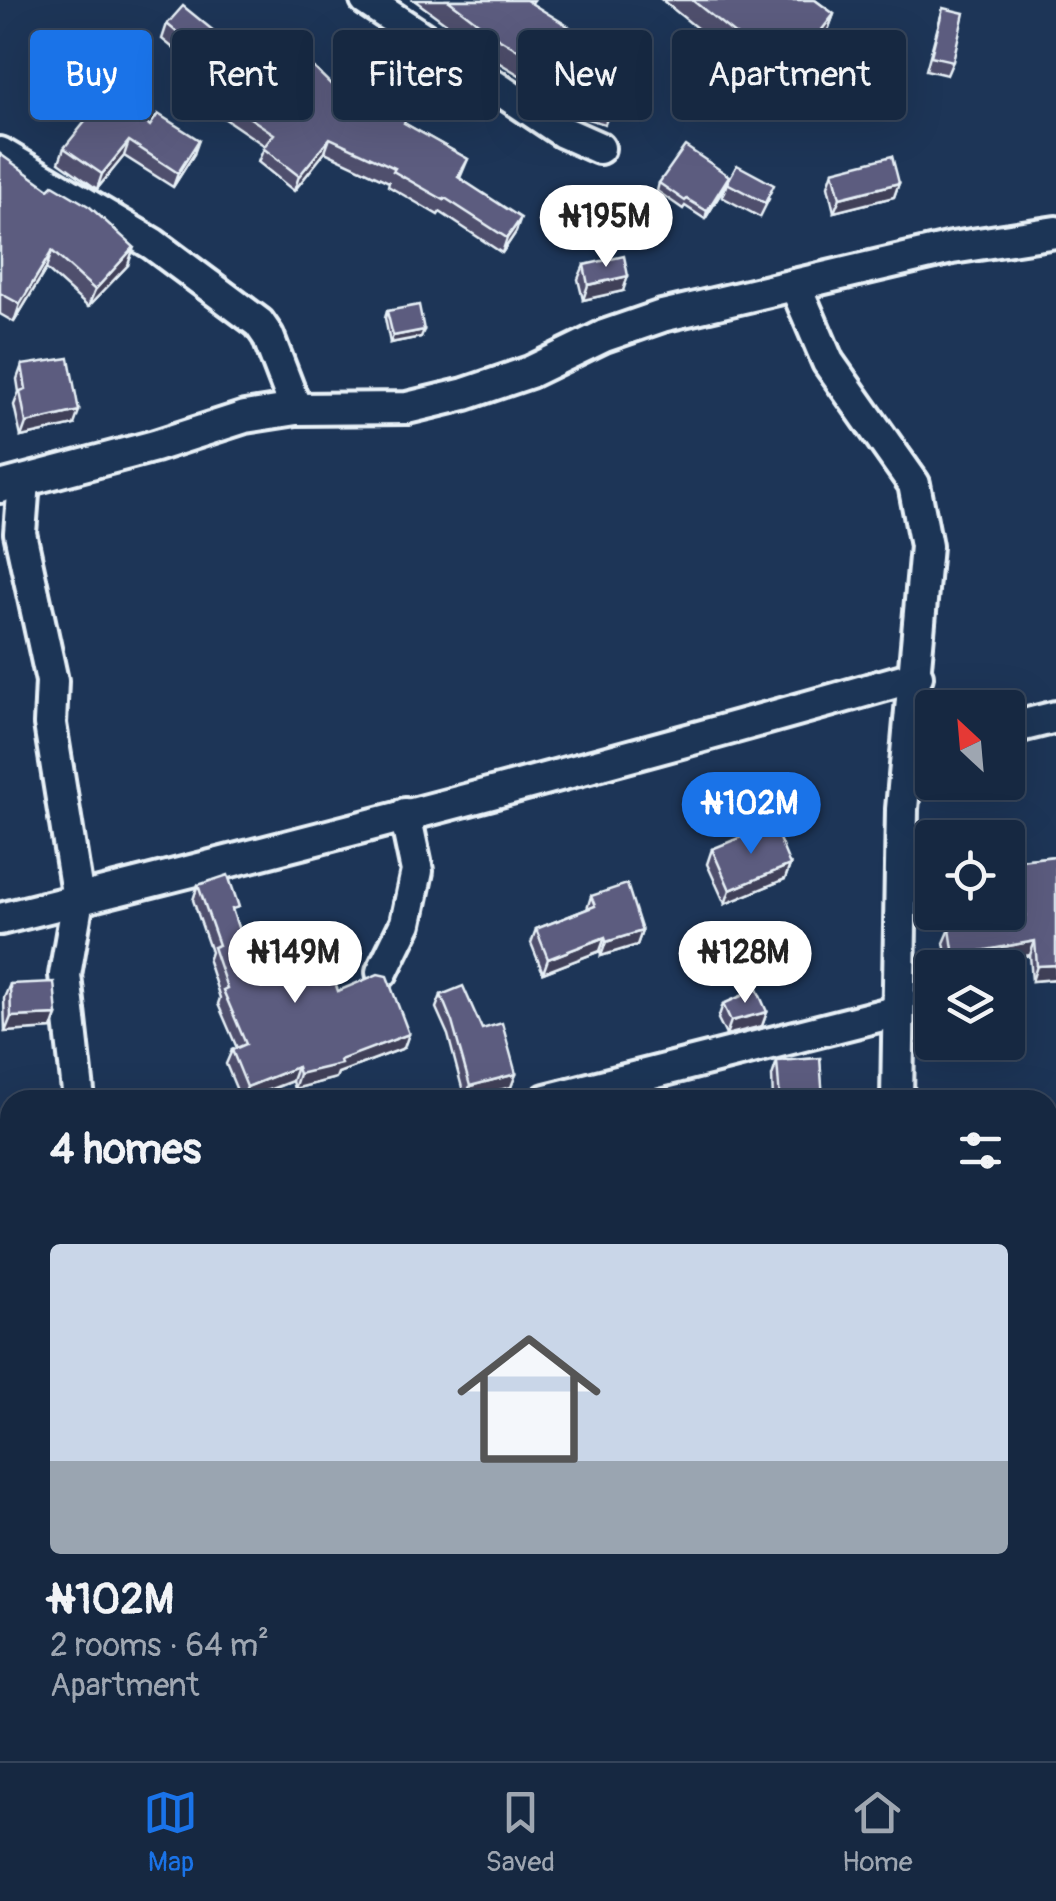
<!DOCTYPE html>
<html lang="en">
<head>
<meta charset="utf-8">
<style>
  :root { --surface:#162841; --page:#23344c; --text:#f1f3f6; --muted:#9ea6b1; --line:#35445a; --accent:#1a73e8 }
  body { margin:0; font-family:Pangolin,sans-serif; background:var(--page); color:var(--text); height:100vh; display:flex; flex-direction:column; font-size:38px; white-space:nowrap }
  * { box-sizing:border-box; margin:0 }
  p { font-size:32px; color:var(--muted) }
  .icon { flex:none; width:55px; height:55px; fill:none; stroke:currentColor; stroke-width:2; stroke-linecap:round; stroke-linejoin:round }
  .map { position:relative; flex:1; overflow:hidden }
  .details { position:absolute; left:0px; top:1090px; width:1058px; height:672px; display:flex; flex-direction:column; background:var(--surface); border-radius:30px 30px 0 0; box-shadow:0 10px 40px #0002,0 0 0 2px var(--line) }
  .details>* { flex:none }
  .banner { position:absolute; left:30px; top:30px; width:998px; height:90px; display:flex; gap:20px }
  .needle { width:65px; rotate:334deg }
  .tools { position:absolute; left:915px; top:690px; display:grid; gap:20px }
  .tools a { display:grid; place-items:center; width:110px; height:110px; border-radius:10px; background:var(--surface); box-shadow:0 10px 40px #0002,0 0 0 2px var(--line); font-size:50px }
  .price { position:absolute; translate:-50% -85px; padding:0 22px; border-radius:35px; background:#fff; color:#222; font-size:32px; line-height:65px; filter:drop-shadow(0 2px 5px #0008) }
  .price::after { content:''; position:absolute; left:50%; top:60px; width:30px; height:22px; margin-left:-15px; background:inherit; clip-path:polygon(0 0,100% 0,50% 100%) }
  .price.on { background:var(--accent); color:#fff }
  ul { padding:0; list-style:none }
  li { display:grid; align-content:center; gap:20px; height:530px; padding:0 50px }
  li+li { border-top:2px solid var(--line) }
  li span { display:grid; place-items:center; height:310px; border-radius:10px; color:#555 }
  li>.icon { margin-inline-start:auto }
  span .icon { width:180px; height:180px; fill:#fffc; stroke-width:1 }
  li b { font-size:42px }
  h2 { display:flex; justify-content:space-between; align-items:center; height:120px; padding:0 50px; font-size:42px }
  .chip { padding:0 35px; border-radius:10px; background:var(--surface); box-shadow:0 10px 40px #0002,0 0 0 2px var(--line); font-size:35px; line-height:90px }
  .chip.on { background:var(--accent); color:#fff }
  .menu { display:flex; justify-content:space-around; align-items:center; height:140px; border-top:2px solid var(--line); background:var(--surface); font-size:28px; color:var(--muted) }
  .menu a { display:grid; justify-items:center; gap:5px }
  .menu .on { color:var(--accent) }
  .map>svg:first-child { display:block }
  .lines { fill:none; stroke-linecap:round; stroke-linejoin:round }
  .minor-casing { stroke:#e8f1f8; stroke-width:38 }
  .minor { stroke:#1d3557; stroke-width:30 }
  .wall { fill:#4f4f6d; stroke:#e8f1f8; stroke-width:2.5 }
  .shaded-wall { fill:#404059; stroke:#e8f1f8; stroke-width:2.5 }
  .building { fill:#5c5c7f; stroke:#e8f1f8; stroke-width:2.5 }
</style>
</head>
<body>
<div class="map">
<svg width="1056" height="1761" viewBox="0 0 1056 1761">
  <rect width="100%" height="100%" fill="#1d3557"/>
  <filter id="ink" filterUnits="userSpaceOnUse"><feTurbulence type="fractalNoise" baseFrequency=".01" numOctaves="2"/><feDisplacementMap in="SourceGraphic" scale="20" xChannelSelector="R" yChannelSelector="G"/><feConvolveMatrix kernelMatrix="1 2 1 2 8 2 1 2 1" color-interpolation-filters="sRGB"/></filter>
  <g filter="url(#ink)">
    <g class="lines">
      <g class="minor-casing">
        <g id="minor">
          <polyline points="366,0 563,132 599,148"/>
          <polyline points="0,153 153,244 259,323 268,336 296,409"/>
          <polyline points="795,285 828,362 914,484 926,546 902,809 897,1100"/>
          <polyline points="24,481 20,533 52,681 50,724 78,899 65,975 79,1100"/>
          <polyline points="0,487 155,446 245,417 296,409 407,408 465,394 530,372 604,336 662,316 952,248 1056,232"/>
          <polyline points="1008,729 1056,717"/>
          <path d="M0 919C307 843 613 763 917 676"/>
          <polyline points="382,972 406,923 417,871 405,814"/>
          <polyline points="546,1100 898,1011"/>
          <polyline points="0,1405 10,1406"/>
          <polyline points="140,1752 140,1761"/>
          <polyline points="927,1752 929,1761"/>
          <polyline points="387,1761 418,1752"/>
        </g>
      </g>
      <use href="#minor" class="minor"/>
    </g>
    <g class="wall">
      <polygon points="414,0 534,0 531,4 587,38 576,62 612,105 605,124 569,114 567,112 569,105 473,47 474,44"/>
      <polygon points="662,0 815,0 834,14 827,33 800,67 793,62 749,115 722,93 729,75 739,62"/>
      <polygon points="943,8 953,61 947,75 926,70"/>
      <polygon points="167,24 225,59 210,78 162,39"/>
      <polygon points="259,94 391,111 404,123 468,159 460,178 516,232 502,253 440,212 438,215 388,186 389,182 325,152 294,191 258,162 265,146 212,110 217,96"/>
      <polygon points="150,126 194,154 173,187 124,156 97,189 59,162 64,148"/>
      <polygon points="0,154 128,265 88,307 46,269 14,322 0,314"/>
      <polygon points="833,171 899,183 894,197 834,212 828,186"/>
      <polygon points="729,176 769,199 760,217 722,197 727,183 705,219 685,206 683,209 657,191 659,183"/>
      <polygon points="584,265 623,291 583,300 578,279"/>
      <polygon points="387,311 421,337 390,343 385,318"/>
      <polygon points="22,365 74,425 21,437 14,405 19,392 17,379"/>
      <polygon points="712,849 790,865 785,879 725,904 707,864"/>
      <polygon points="1056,856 1056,979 1032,981 1030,955 962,968 949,968 944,943 950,929 1019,916 1015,875 1020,860"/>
      <polygon points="198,885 235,919 254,976 273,985 338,991 404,1048 338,1073 336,1078 294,1089 292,1081 245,1100 241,1100 226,1064 232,1050 237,1048 218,1004 220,998 208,961 211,952 193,900"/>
      <polygon points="591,896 642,931 637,945 601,956 600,951 543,973 531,943 536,929 587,909"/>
      <polygon points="10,984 57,1015 52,1029 5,1032 4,998"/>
      <polygon points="441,995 482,1029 516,1074 511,1087 465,1099 448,1035 436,1008"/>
      <polygon points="723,1004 767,1012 762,1026 726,1035 718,1019"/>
      <polygon points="820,1058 822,1100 773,1100 772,1076 777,1061"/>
      <polygon points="1056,1518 1056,1579 1048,1539 1048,1534 1053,1519"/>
      <polygon points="644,1752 735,1752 732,1759 728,1761 646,1761"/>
    </g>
    <g class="shaded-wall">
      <polygon points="834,14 827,33 800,67 807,49"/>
      <polygon points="587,38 579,57 565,81 572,61"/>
      <polygon points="800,43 793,62 749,115 756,97"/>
      <polygon points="231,45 225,59 210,78 215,64"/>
      <polygon points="330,138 325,152 294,191 299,176"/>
      <polygon points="199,140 194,154 173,187 178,173"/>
      <polygon points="129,141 124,156 97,189 102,174"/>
      <polygon points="729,176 727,183 705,219 707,211"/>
      <polygon points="899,183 894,197 834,212 840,198"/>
      <polygon points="521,218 516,232 502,253 507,238"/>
      <polygon points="134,247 128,265 88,307 95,290"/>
      <polygon points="52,251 46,269 14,322 20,304"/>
      <polygon points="628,276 623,291 583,300 588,285"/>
      <polygon points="424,330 421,337 390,343 393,336"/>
      <polygon points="79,411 74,425 21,437 26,423"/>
      <polygon points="790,865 785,879 725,904 730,890"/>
      <polygon points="642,931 637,945 601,956 606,942"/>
      <polygon points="605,937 600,951 543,973 548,959"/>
      <polygon points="1035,941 1030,955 962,968 950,968 954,956"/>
      <polygon points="1056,965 1056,979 1032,981 1037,966"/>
      <polygon points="767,1012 762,1026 726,1035 731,1021"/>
      <polygon points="57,1015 52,1029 5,1032 11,1017"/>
      <polygon points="409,1034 404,1048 338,1073 336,1078 294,1089 299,1074"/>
      <polygon points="297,1067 292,1081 242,1100 247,1087"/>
      <polygon points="516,1074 511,1087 465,1099 470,1086"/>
      <polygon points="1056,1158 1054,1171 1048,1173 1048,1160"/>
      <polygon points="1048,1253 1056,1253 1052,1265 1048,1265"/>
      <polygon points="10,1306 10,1325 0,1326 0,1307"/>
      <polygon points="0,1544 10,1545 10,1558 0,1558"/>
      <polygon points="1056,1690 1056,1705 1048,1708 1048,1693"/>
      <polygon points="686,1752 698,1752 695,1761 659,1761"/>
      <polygon points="720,1752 735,1752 732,1759 728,1761 704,1761"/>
    </g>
    <g class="building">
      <polygon points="448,0 526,0 587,38 572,61 621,76 612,105 576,94 574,92 576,85 480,27 481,25"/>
      <polygon points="692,0 815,0 834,14 807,49 800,43 756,97 729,75 751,47"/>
      <polygon points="183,6 231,45 215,64 167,24"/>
      <polygon points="943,8 964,13 953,61 931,56"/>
      <polygon points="300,54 354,107 365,82 396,97 390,111 406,118 404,123 468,159 458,177 521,218 507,238 445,198 444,200 393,171 395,168 330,138 299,176 263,148 274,134 217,96 231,76 259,94"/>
      <polygon points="109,92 150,126 158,114 199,140 178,173 129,141 102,174 64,148"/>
      <polygon points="685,146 729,176 707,211 687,199 685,201 659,183"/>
      <polygon points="0,154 49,189 53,185 90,207 134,247 95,290 52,251 20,304 0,293"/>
      <polygon points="892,156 899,183 840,198 833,171"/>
      <polygon points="737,165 774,185 765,203 727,183"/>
      <polygon points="624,256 628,276 588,285 584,265"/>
      <polygon points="419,305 424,330 393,336 387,311"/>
      <polygon points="69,358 79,411 26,423 20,391 26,389 22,365"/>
      <polygon points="773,824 790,865 730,890 712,849"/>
      <polygon points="1056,856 1056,965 1037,966 1035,941 954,956 950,929 1026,915 1020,860"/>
      <polygon points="228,875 239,907 232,909 254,976 267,971 273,985 329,966 338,991 378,974 387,976 409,1034 340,1060 341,1064 299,1074 297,1067 247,1087 232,1050 246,1044 223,990 227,988 213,947 219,945 198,885"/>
      <polygon points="627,884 642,931 606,942 605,937 548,959 536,929 595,906 591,896"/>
      <polygon points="54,982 57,1015 11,1017 10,984"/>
      <polygon points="463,986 482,1029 502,1023 516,1074 470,1086 452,1022 441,995"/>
      <polygon points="757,989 767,1012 731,1021 723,1004"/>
      <polygon points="820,1058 823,1099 780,1100 777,1061"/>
      <polygon points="1048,1123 1056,1146 1056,1158 1048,1160"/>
      <polygon points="1048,1208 1053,1208 1056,1253 1048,1253"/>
      <polygon points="10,1259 10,1306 0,1307 0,1260"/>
      <polygon points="0,1511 10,1512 10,1545 0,1544"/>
      <polygon points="1056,1600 1056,1690 1048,1693 1048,1601"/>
      <polygon points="653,1752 686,1752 659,1761 656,1761"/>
      <polygon points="702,1752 720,1752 705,1759"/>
      <polygon points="884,1752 896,1752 900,1761 866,1761"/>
    </g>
  </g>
</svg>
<div class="tools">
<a><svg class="needle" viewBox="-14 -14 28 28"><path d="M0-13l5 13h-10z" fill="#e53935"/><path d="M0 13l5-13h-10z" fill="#9ea6b1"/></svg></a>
<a><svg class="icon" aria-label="locate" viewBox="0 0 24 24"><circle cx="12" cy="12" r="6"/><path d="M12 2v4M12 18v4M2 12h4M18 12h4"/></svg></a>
<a><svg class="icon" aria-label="layers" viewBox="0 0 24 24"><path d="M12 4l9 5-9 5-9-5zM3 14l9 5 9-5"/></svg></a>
</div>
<b class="price" style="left:606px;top:270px">₦195M</b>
<b class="price on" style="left:751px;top:857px">₦102M</b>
<b class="price" style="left:295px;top:1006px">₦149M</b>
<b class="price" style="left:745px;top:1006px">₦128M</b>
<div class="banner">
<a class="chip on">Buy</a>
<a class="chip">Rent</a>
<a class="chip">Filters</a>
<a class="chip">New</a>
<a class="chip">Apartment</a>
</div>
<section class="details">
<h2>4 homes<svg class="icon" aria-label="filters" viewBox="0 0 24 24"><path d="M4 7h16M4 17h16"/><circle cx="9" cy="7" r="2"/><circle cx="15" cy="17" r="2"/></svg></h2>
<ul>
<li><span style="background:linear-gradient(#c9d6e8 70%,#9aa5b1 0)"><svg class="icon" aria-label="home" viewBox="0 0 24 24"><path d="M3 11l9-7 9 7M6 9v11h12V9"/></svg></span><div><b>₦102M</b><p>2 rooms · 64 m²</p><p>Apartment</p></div></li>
</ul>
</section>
</div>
<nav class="menu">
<a class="on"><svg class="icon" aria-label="map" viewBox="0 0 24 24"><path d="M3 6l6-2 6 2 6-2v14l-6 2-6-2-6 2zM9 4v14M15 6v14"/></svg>Map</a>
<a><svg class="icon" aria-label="saved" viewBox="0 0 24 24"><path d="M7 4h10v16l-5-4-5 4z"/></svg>Saved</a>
<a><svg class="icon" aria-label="home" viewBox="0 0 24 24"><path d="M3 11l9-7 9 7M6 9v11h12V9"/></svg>Home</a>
</nav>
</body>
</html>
